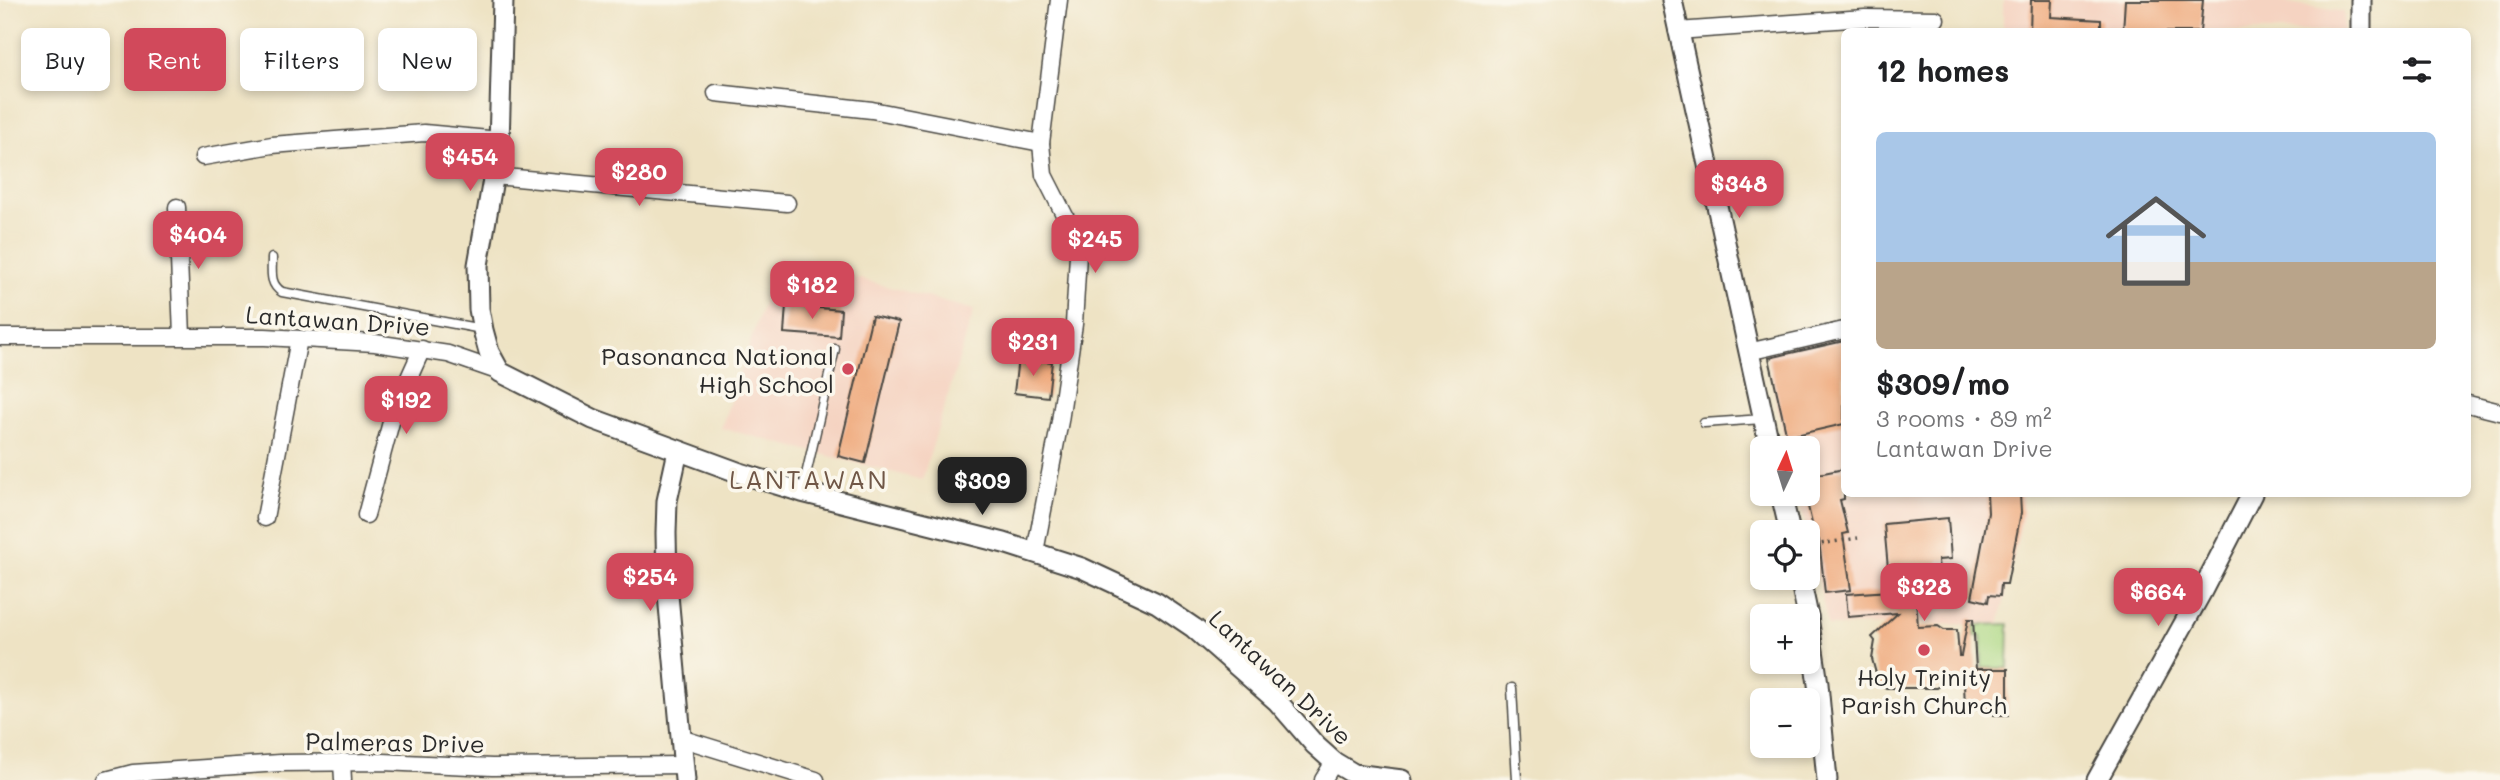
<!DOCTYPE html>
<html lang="en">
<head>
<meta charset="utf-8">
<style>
  :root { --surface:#fff; --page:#f2f2f2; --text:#202124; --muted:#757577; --line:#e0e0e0; --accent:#d1495b }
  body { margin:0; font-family:Mali,sans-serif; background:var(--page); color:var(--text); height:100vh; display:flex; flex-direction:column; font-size:26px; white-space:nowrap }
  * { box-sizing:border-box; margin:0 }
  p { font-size:23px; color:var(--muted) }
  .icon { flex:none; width:38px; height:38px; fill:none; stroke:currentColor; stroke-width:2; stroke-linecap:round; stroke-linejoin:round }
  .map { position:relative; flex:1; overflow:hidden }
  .drawer { position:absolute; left:1841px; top:28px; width:630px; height:469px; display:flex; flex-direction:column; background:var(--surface); border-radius:10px; box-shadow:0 4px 10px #0003 }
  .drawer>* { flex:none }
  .banner { position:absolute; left:21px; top:28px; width:665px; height:63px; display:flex; gap:14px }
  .needle { width:46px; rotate:4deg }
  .tools { position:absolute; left:1750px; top:436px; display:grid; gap:14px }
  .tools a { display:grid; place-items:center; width:70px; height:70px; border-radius:10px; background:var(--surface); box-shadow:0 4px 10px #0003; font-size:35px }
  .price { position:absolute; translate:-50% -60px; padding:0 16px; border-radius:14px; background:var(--accent); color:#fff; font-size:23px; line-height:46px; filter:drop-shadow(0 2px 4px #0008) }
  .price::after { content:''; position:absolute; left:50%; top:42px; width:21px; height:16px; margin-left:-10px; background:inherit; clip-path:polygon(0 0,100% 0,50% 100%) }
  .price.current { background:#222; color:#fff }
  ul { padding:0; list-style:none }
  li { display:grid; align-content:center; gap:14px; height:371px; padding:0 35px }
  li+li { border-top:2px solid var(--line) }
  li span { display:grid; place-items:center; height:217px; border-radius:10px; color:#555 }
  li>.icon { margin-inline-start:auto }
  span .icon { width:126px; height:126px; fill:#fffc; stroke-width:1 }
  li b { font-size:30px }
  h2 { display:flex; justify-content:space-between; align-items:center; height:84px; padding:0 35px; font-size:30px }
  .tag { padding:0 24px; border-radius:10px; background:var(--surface); box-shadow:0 4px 10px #0003; font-size:24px; line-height:63px }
  .tag.current { background:var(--accent); color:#fff }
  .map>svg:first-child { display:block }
  .built { fill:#f5d3c1 }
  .green { fill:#add884; stroke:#6c8258; stroke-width:2 }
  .building { fill:#efa97b }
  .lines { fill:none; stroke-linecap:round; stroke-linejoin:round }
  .service-casing { stroke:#484742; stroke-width:11 }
  .minor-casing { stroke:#484742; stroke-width:19 }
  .tertiary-casing { stroke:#484742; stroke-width:23 }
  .path { stroke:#484742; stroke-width:3.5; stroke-dasharray:2 5; stroke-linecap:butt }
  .service { stroke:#fff; stroke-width:8 }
  .minor { stroke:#fff; stroke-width:16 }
  .tertiary { stroke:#fff; stroke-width:19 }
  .poi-dot { fill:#d1495b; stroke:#fbf7ec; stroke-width:2.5 }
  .labels { text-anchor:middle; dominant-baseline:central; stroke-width:7; stroke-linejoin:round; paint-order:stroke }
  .street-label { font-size:24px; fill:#2b2b2b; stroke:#fbf7ec }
  .poi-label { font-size:24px; fill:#2b2b2b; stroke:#fbf7ec; text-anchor:end }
  .neighbourhood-label { font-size:26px; letter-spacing:2px; fill:#705747; stroke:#fbf7ec }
</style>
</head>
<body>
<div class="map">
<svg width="2500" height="780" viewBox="0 0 2500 780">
  <rect width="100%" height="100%" fill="#fbf7ec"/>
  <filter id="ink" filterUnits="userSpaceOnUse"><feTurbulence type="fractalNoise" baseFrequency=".0143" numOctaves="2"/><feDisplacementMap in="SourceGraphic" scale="14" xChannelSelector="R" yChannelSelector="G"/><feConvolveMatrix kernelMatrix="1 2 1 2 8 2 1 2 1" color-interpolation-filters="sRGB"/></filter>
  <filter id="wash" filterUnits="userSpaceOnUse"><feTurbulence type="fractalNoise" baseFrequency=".00686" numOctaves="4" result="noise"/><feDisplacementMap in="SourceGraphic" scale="28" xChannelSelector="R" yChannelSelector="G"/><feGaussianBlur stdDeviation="1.57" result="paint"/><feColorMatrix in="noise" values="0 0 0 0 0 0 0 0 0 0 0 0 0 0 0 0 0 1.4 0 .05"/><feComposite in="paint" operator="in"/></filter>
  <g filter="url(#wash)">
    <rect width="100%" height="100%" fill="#eee3c4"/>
    <g class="built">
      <polygon points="2003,0 2271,0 2344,12 2343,31 2003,32"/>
      <polygon points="779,257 974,310 922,480 721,428"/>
      <polygon points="1844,332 1844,494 2022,494 2023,515 1999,624 1828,626 1808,532 1797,494 1808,494 1808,448 1786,448 1765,349"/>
    </g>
    <polygon class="green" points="2009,624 2008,668 1982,668 1981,636 1975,636 1974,625"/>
    <g id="blocks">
      <g class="building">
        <polygon points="2031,0 2052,0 2051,17 2101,20 2101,32 2030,32"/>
        <polygon points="2125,0 2203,0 2200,32 2123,32"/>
        <polygon points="780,263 799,265 797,291 777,289"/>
        <polygon points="786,305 841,310 839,337 784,333"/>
        <polygon points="872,316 899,322 865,463 838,456"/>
        <polygon points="1844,341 1844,424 1787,437 1769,358"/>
        <polygon points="1018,358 1052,362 1048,397 1014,393"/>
        <polygon points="1844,469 1844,499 1840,500 1848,533 1843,534 1851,590 1825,593 1819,540 1816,540 1805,494 1808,494 1808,476"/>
        <polygon points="1987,494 2020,494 2021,513 2007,584 2001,584 2000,596 1989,595 1988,602 1972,598 1988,513"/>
        <polygon points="1948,518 1951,559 1938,560 1940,583 1915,584 1918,627 1938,626 1944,630 1957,630 1959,656 1961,656 1968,619 1973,619 1976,669 2008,669 2008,715 1994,715 1994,708 1965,709 1964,683 1943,684 1937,688 1886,688 1875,680 1877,677 1872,659 1875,641 1872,637 1898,613 1848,617 1846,594 1890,591 1884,524"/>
      </g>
    </g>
  </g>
  <g filter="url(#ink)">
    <use href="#blocks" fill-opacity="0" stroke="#484742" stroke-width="2"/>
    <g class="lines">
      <g class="service-casing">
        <g id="service">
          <path d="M272 258C272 271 269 284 282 292L482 329"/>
          <polyline points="1704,423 1763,419"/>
          <polyline points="802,492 835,349"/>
          <polyline points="1512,688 1517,780"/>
        </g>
      </g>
      <g class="minor-casing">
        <g id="minor">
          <polyline points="1677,31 1865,18 1936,19"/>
          <polyline points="716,93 872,110 1041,143"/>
          <polyline points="203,157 272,145 424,133 499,140"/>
          <polyline points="494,176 787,203"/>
          <polyline points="177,207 182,336"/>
          <polyline points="0,337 265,337 375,343 448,354 500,372"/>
          <polyline points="1748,352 1844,330"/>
          <polyline points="2468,404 2500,412"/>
          <polyline points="366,515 394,411 422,349"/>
          <polyline points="265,518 299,339"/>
          <polyline points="1035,552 1060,421 1074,324 1078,255 1069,224 1044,175 1041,143 1059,0"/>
          <polyline points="680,738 816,780"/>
          <polyline points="342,762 343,780"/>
          <polyline points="106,780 133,773 280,763 383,762 492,767 684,765"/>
          <polyline points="1323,780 1334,762"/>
        </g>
      </g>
      <g class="tertiary-casing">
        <g id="tertiary">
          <polyline points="503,0 499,145 478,265 479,309 483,330 489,352 500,372 593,419 740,473 802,492 1004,543 1082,568 1157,603 1194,628 1277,701 1315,745 1334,762 1354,774 1402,780"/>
          <polyline points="1672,0 1770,448"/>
          <polyline points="2361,32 2361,0"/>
          <polyline points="678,451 667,501 666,533 667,584 685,780"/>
          <polyline points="1781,494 1790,532"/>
          <polyline points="1800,578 1808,616"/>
          <polyline points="1808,617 1818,684 1827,780"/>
          <polyline points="2097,780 2201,593 2252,494"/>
        </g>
      </g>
      <g class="path">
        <polyline points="1843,468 1844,467"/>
        <polyline points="1808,546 1858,538"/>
      </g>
      <use href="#service" class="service"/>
      <use href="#minor" class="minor"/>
      <use href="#tertiary" class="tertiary"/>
    </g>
  </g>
  <g class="poi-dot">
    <circle cx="848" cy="369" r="7"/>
    <circle cx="1924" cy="650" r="7"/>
  </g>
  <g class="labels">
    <g class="street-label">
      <text transform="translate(338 320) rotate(4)">Lantawan Drive</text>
      <text transform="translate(1281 677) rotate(43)">Lantawan Drive</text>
      <text transform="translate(395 742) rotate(1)">Palmeras Drive</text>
    </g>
    <g class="poi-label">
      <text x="834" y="355">Pasonanca National<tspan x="834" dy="28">High School</tspan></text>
      <text x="1924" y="676" text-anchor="middle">Holy Trinity<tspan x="1924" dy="28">Parish Church</tspan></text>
    </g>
    <g class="neighbourhood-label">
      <text x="809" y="479">LANTAWAN</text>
    </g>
  </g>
</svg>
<div class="tools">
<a><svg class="needle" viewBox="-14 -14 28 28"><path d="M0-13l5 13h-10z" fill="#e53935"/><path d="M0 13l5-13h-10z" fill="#757577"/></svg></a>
<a><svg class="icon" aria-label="locate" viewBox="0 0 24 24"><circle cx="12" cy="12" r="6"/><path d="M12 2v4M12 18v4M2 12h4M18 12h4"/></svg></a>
<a>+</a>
<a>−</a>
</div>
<b class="price" style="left:470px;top:193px">$454</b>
<b class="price" style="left:639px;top:208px">$280</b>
<b class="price" style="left:1739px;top:220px">$348</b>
<b class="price" style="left:198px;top:271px">$404</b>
<b class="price" style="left:1095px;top:275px">$245</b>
<b class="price" style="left:812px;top:321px">$182</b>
<b class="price" style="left:1033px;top:378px">$231</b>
<b class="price" style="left:406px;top:436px">$192</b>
<b class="price current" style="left:982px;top:517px">$309</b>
<b class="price" style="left:650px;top:613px">$254</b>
<b class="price" style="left:1924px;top:623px">$328</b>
<b class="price" style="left:2158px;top:628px">$664</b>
<div class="banner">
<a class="tag">Buy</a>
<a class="tag current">Rent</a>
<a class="tag">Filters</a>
<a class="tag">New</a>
</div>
<section class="drawer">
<h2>12 homes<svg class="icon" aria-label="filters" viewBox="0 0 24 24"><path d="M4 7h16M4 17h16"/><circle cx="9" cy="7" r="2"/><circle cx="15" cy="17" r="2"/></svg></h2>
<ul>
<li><span style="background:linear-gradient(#a9c7e8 60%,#b9a48a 0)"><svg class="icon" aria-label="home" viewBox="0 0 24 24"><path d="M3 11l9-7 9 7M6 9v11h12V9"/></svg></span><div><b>$309/mo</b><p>3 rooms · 89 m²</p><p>Lantawan Drive</p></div></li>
</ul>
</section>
</div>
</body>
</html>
